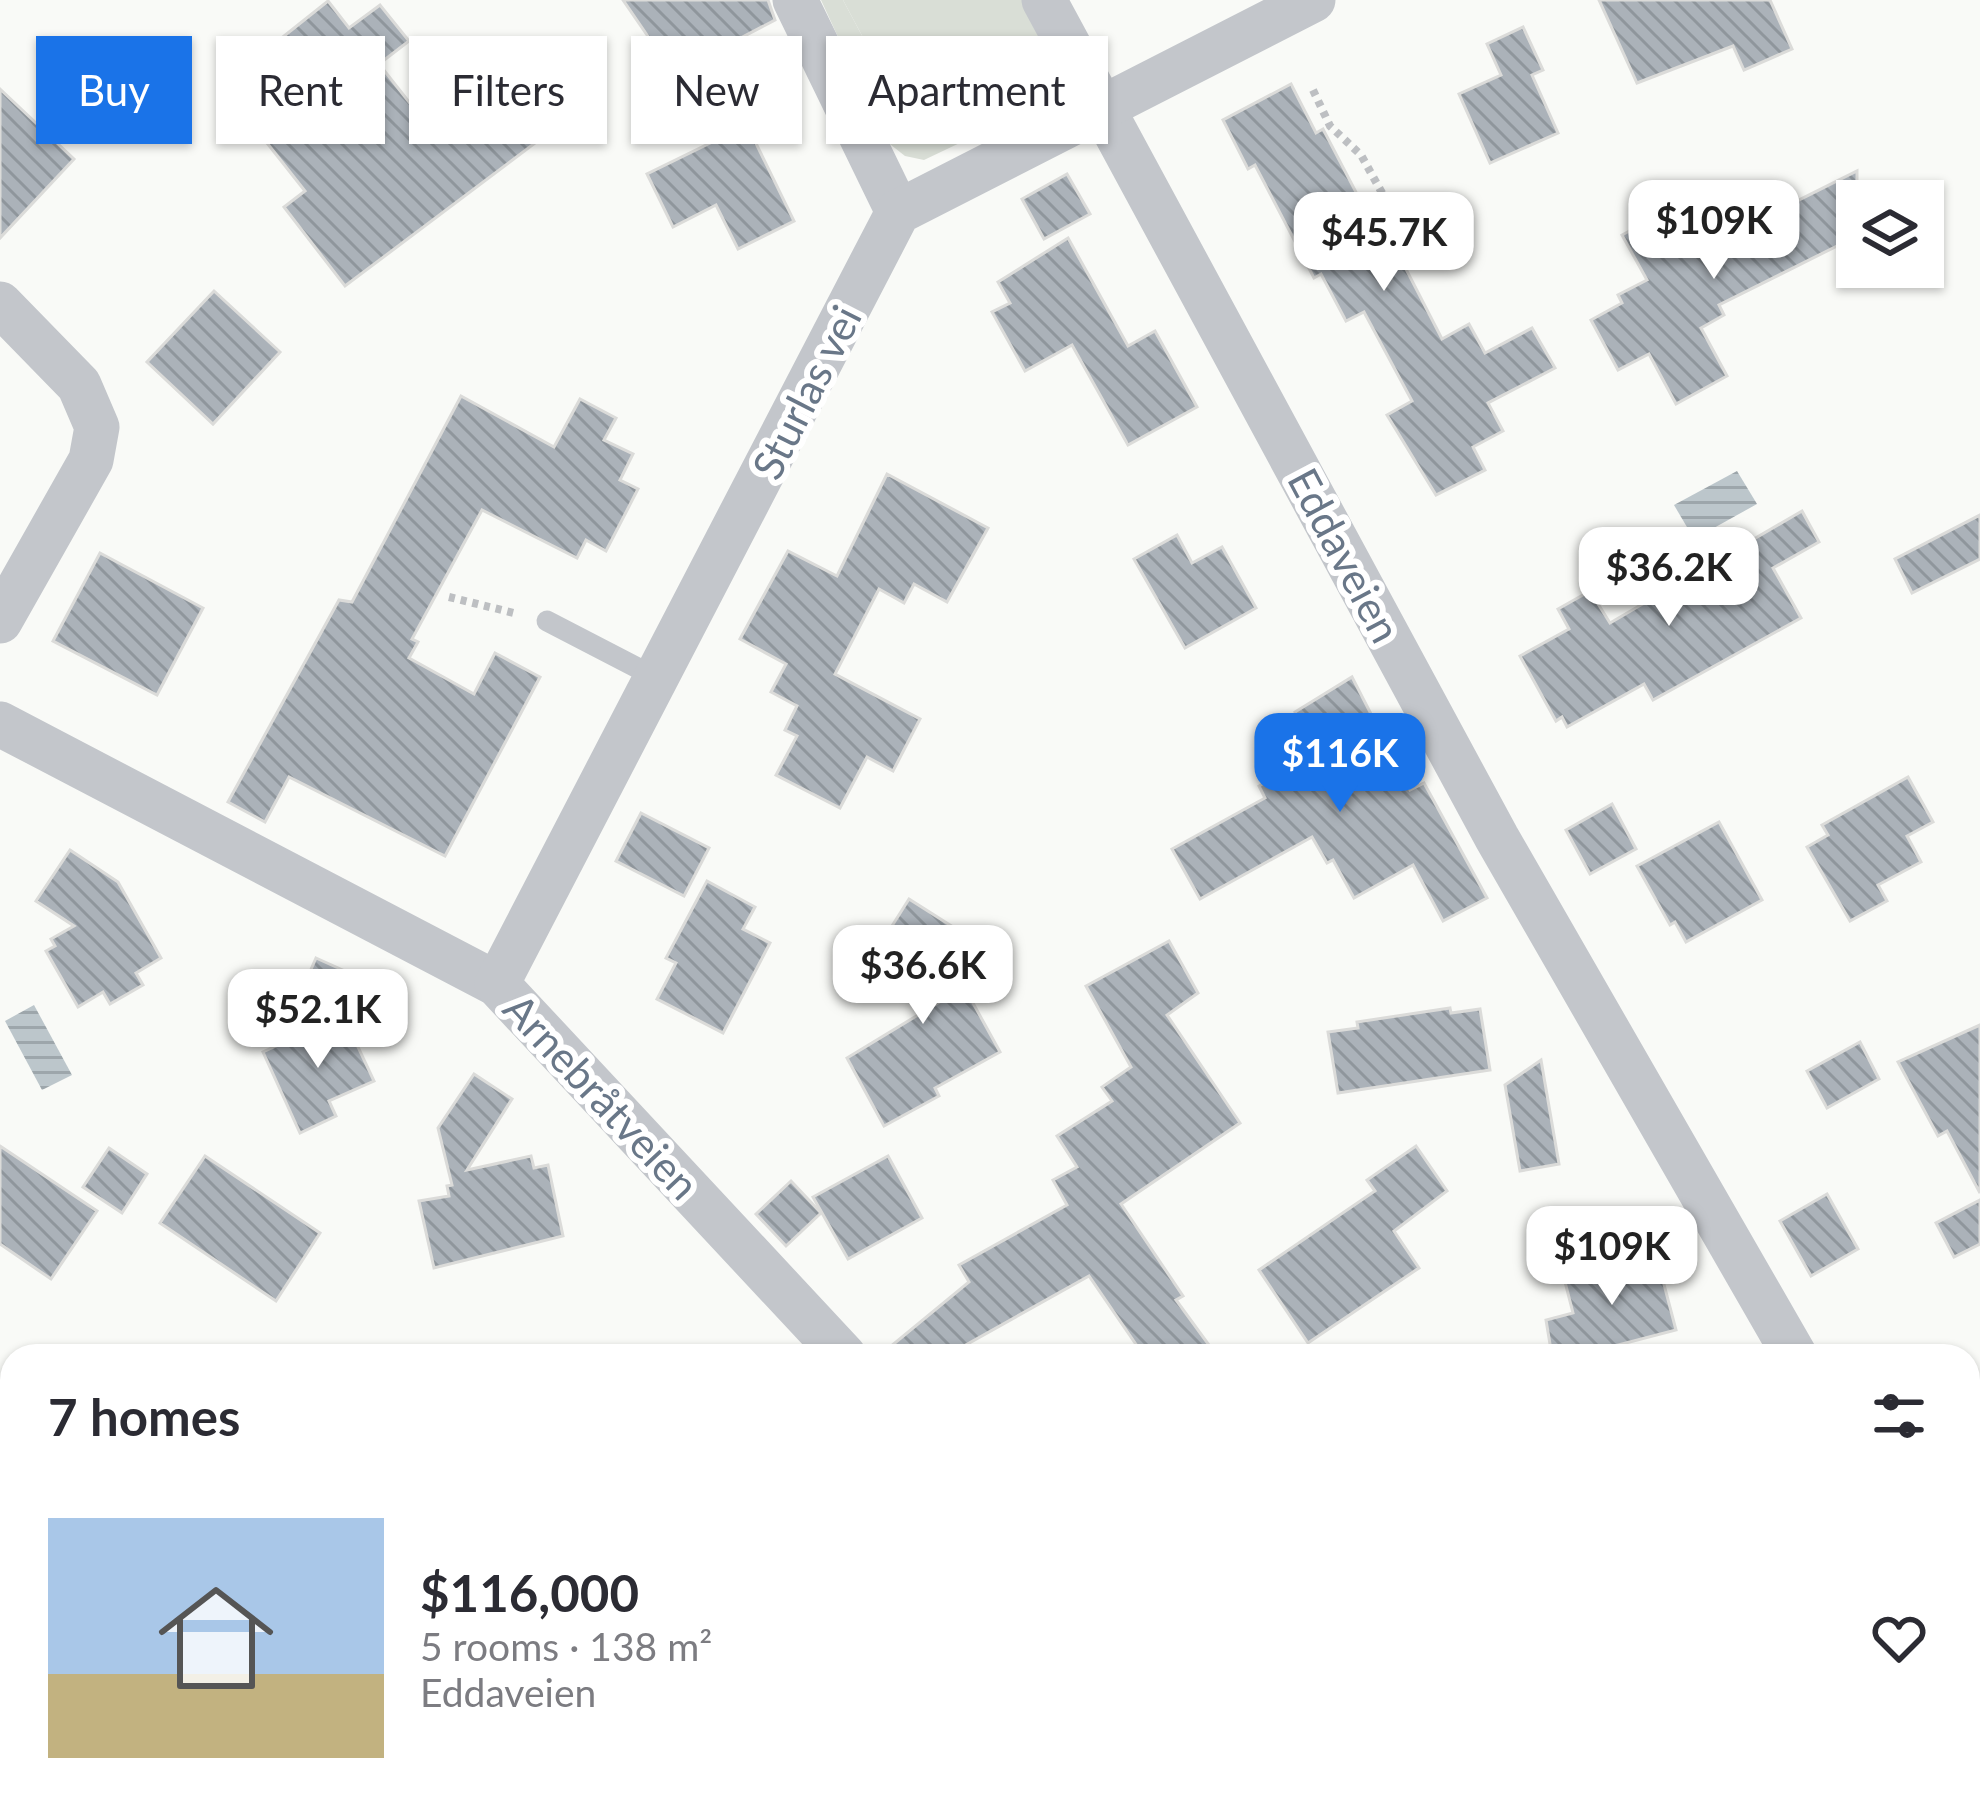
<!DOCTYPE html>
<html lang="en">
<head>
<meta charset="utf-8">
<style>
  :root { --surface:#fff; --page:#f7f7f7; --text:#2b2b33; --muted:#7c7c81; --line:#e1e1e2; --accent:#1a73e8 }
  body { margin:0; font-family:Lato,sans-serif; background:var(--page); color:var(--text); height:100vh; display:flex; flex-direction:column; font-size:45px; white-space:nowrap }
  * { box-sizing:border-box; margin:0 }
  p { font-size:39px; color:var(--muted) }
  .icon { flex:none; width:66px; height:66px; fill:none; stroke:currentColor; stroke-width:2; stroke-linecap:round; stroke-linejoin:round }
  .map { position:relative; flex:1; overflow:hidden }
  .details { position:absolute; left:0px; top:1344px; width:1980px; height:471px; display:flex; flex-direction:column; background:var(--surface); border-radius:36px 36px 0 0; box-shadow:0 3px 9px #0004 }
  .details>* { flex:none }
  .top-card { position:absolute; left:36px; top:36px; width:1200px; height:108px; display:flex; gap:24px }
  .buttons { position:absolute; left:1836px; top:180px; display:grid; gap:24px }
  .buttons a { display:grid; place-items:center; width:108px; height:108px; border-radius:0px; background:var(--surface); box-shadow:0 3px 9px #0004; font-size:60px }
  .price { position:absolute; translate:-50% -102px; padding:0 27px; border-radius:24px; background:#fff; color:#222; font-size:39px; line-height:78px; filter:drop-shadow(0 3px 6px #0008) }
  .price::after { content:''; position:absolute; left:50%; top:72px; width:36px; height:27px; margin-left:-18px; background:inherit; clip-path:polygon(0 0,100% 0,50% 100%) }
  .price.active { background:var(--accent); color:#fff }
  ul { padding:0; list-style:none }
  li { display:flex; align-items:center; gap:36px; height:300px; padding:0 48px }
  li+li { border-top:3px solid var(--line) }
  li span { display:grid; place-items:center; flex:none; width:336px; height:240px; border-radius:0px; color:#555 }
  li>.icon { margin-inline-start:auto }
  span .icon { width:144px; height:144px; fill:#fffc; stroke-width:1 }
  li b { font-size:51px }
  h2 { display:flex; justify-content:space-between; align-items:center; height:144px; padding:0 48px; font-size:51px }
  .chip { padding:0 42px; border-radius:0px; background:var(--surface); box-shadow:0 3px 9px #0004; font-size:42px; line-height:108px }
  .chip.active { background:var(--accent); color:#fff }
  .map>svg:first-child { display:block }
  .grass { fill:url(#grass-tufts) }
  .park { fill:#d9ded6 }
  .water { fill:url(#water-rules) }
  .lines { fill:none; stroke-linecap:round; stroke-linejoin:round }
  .stream { stroke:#bcc6cb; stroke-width:15 }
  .building { fill:url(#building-back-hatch); stroke:#dbdbd9; stroke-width:3 }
  .path { stroke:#bdbfc2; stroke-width:8; stroke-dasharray:6 6; stroke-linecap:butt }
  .lane { stroke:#c3c6cb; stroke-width:21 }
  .street { stroke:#c3c6cb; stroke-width:45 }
  .labels { text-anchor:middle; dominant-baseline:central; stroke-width:12; stroke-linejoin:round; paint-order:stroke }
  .street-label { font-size:42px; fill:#697788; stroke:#fff }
</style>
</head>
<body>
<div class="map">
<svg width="1980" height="1813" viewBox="0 0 1980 1813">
  <defs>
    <pattern id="grass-tufts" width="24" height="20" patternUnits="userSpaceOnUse" patternTransform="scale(3)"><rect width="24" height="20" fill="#d9ded6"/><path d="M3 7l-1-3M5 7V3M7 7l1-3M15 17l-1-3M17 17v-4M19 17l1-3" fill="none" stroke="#b4b9b3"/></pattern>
    <pattern id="water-rules" width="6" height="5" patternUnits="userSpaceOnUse" patternTransform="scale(3)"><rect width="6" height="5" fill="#bcc6cb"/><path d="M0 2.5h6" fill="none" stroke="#9da6ab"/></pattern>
    <pattern id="building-back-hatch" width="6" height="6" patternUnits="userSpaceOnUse" patternTransform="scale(3)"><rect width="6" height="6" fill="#abb2b9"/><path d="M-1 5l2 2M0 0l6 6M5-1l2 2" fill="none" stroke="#8f969c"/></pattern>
  </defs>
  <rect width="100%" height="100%" fill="#f9faf7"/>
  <g class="grass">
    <polygon points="821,0 843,0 917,139 1069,71 1075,88 924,160 905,156 886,141"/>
    <polygon points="0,1417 12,1424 12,1663 0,1656"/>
    <polygon points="273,1803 735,1803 730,1813 291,1813"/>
  </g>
  <polygon class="park" points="843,0 1029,0 1069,71 917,139"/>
  <g class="water">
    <polygon points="1737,471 1757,504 1694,539 1674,505"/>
    <polygon points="34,1005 72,1075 42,1090 5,1021"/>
  </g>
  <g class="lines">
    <g class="stream">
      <polyline points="0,1593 12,1587"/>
      <polyline points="480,1803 490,1813"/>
      <polyline points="514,1813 527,1803"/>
      <polyline points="569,1813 571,1803"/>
    </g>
  </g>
  <g class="building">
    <polygon points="623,0 768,0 775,20 737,40 773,109 720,136 672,41 658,51"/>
    <polygon points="1599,0 1770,0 1792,49 1744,70 1733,46 1637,83"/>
    <polygon points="328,1 349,28 380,5 409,41 379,64 435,135 466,111 483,133 501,87 529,98 551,131 345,286 284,207 305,191 237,105 249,95 234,76"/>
    <polygon points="1523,27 1543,70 1532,75 1558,133 1490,163 1459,94 1501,75 1487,44"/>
    <polygon points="1291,84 1316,133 1323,129 1382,242 1390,238 1442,339 1469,324 1485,353 1532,328 1555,368 1488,403 1503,431 1473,447 1485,470 1436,495 1387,415 1412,401 1364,312 1346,321 1321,274 1314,278 1255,165 1248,169 1223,120"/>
    <polygon points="0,89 74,159 0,238"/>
    <polygon points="747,125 794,221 738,249 716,205 673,227 647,174"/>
    <polygon points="1857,171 1857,236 1719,305 1724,315 1701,328 1727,376 1676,404 1649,354 1618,370 1591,320 1622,303 1618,295 1647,280 1622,235 1666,211 1689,255"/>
    <polygon points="1067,174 1090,214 1044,239 1022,199"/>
    <polygon points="1068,238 1128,346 1155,331 1197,407 1128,445 1072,345 1025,371 992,312 1010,303 998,282"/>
    <polygon points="214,291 280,352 213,424 147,362"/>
    <polygon points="461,396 554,447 580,399 616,418 604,440 633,454 620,480 638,489 606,551 586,540 577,558 482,510 412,639 418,642 409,658 474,694 495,653 540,677 445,856 289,777 265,822 228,802 339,600 352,602"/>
    <polygon points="887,474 988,528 947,602 914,584 904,603 879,589 835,674 920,719 893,771 867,757 840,808 776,775 797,736 785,730 797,706 771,692 786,664 740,639 788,551 837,576"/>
    <polygon points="1802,511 1819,542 1773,568 1801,618 1653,700 1644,684 1567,727 1562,717 1556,721 1520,656 1569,629 1558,609 1590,591 1610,623"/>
    <polygon points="1980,515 1980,559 1912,593 1895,559"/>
    <polygon points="1177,535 1192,563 1222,547 1256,608 1185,648 1134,559"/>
    <polygon points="100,553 203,608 157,695 53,641"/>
    <polygon points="1352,677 1410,790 1424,783 1487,898 1443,921 1413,865 1354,898 1333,860 1327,863 1312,837 1200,899 1172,849 1265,798 1259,786 1316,754 1295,712"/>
    <polygon points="1908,777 1933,822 1907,836 1921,862 1878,885 1887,901 1850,921 1807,847 1828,835 1822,825"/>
    <polygon points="1612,804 1636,849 1590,874 1566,830"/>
    <polygon points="641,813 709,848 684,896 616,861"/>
    <polygon points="1719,822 1762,900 1686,942 1675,922 1670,925 1637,866"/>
    <polygon points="70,850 118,882 161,958 136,973 143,985 110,1004 103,992 78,1007 46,951 55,946 51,939 74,926 36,901"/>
    <polygon points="707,881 755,907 743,929 770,943 723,1033 657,999 676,963 666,958"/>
    <polygon points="909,899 953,927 941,945 1000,1052 935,1088 939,1096 884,1126 847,1058 956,992 880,945"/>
    <polygon points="1169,941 1198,993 1167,1015 1240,1123 1121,1204 1183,1296 1176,1300 1217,1356 1144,1356 1089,1276 946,1356 879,1356 969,1282 959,1265 1067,1205 1053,1180 1077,1167 1057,1136 1112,1101 1102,1087 1131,1067 1086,986"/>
    <polygon points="316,958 358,977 341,1016 299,997"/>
    <polygon points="1450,1008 1451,1013 1480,1009 1490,1070 1338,1093 1328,1032 1358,1028 1357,1022"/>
    <polygon points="343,1015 374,1081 329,1101 336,1116 300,1133 263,1052"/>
    <polygon points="1980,1025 1980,1193 1947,1131 1938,1136 1898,1062"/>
    <polygon points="1860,1042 1879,1079 1827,1108 1807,1071"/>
    <polygon points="1541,1060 1559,1164 1520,1171 1505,1085"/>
    <polygon points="474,1074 512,1099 467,1170 531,1156 534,1168 548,1165 563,1236 434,1268 419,1201 449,1196 447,1186 452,1185 438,1128"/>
    <polygon points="0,1146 97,1211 51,1279 0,1244"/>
    <polygon points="1416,1146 1447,1191 1394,1231 1419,1268 1308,1343 1259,1270 1375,1191 1367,1180"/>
    <polygon points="109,1148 147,1174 122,1213 83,1187"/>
    <polygon points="205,1156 320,1233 276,1301 160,1223"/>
    <polygon points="888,1156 922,1218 848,1259 813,1197"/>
    <polygon points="791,1181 821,1213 786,1246 756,1214"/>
    <polygon points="1827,1194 1858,1249 1811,1276 1780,1221"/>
    <polygon points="1980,1200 1980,1244 1954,1257 1936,1223"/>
    <polygon points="1656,1254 1676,1330 1576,1356 1552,1356 1546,1320 1573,1313 1564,1278"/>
  </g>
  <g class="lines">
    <g class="path">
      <polyline points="1313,90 1330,126 1361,155 1417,256"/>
      <polyline points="449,597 518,614"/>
    </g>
    <polyline class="lane" points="547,621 657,678"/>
    <g class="street">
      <polyline points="795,0 898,212"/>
      <polyline points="1044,0 1497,838 1795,1356"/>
      <polyline points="0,304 79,385 97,427 91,460 0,621"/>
      <polyline points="0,724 497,984 844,1356"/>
      <polyline points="497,984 898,212 1313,0"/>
      <polyline points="1968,1645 1980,1659"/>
      <polyline points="1110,1803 1116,1813"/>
    </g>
  </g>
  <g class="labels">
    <g class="street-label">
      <text transform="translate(806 392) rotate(-63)">Sturlas vei</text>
      <text transform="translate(1345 555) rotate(62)">Eddaveien</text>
      <text transform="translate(602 1096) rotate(47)">Arnebråtveien</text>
    </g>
  </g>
</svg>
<div class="buttons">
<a><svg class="icon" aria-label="layers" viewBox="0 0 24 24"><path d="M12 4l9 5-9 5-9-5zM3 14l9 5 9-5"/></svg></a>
</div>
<b class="price" style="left:1714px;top:282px">$109K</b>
<b class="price" style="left:1384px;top:294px">$45.7K</b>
<b class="price" style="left:1669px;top:629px">$36.2K</b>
<b class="price active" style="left:1340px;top:815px">$116K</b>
<b class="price" style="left:923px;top:1027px">$36.6K</b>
<b class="price" style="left:318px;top:1071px">$52.1K</b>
<b class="price" style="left:1612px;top:1308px">$109K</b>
<div class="top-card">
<a class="chip active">Buy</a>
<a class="chip">Rent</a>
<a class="chip">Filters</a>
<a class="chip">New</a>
<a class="chip">Apartment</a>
</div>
<section class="details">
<h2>7 homes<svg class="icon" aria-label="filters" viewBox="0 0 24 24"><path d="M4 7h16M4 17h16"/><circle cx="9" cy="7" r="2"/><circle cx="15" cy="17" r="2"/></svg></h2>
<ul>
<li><span style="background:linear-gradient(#a9c7e8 65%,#c2b280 0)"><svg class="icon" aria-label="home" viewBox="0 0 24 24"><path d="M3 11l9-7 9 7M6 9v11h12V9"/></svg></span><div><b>$116,000</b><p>5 rooms · 138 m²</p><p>Eddaveien</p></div><svg class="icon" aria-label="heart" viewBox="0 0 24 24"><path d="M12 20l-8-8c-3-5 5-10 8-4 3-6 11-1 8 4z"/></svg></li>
</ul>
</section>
</div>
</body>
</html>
